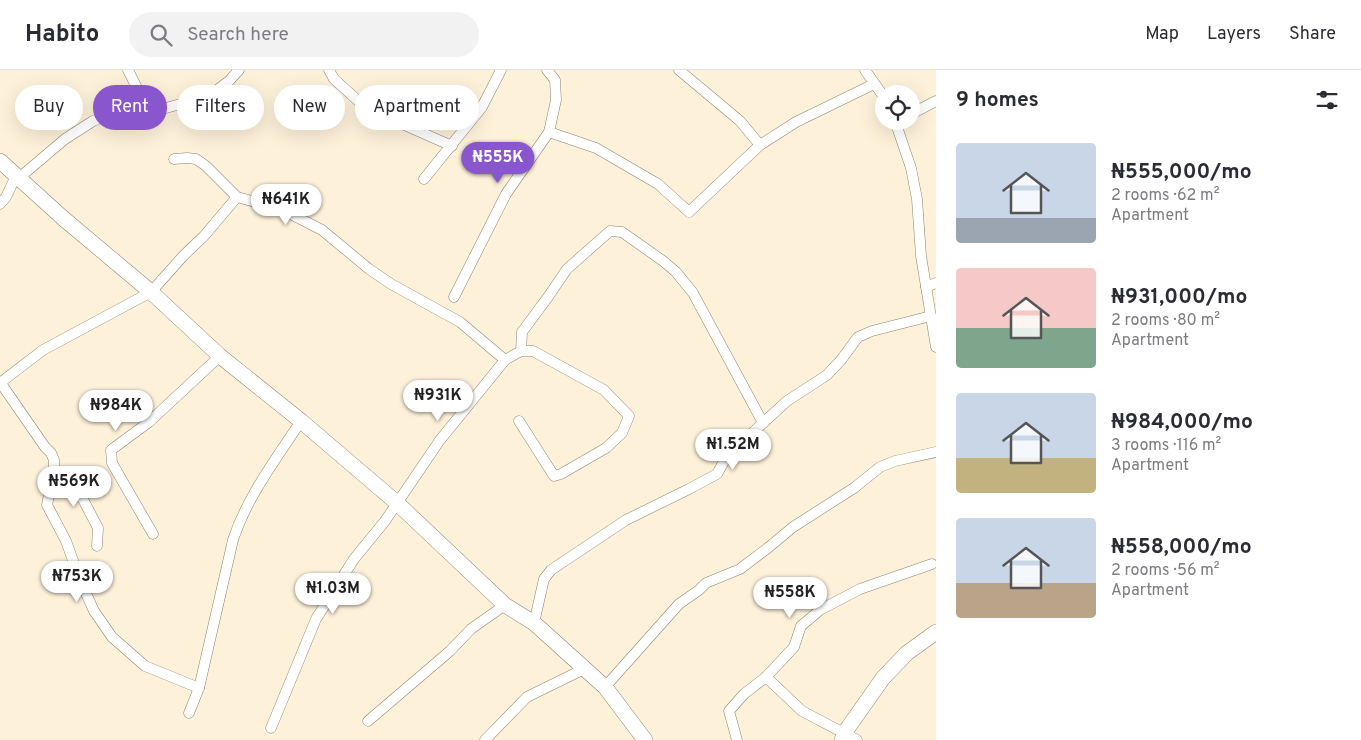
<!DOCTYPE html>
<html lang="en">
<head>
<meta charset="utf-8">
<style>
  :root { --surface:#fff; --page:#f2f2f3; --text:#2b2b33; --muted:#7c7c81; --line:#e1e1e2; --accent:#8a56ce }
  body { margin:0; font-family:Overpass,sans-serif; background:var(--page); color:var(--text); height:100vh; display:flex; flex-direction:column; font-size:19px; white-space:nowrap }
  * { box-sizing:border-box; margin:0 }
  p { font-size:16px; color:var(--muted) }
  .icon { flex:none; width:28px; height:28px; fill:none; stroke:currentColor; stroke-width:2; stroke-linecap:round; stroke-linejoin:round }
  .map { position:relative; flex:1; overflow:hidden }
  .sheet { display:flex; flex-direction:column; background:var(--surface); width:425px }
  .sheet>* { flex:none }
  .top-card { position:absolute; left:15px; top:15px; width:475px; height:45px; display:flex; gap:10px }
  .controls { position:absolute; left:875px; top:15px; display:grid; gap:10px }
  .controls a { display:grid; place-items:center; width:45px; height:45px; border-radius:50%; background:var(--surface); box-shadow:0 5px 20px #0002; font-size:25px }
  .price { position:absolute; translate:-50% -42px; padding:0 11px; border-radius:18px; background:#fff; color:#222; font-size:16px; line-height:32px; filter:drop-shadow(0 1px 2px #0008) }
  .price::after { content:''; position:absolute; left:50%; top:30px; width:15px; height:11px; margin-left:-8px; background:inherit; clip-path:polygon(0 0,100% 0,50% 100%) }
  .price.on { background:var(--accent); color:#fff }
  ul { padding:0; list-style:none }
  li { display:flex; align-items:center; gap:15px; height:125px; padding:0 20px }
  li span { display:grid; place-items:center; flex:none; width:140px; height:100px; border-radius:5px; color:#555 }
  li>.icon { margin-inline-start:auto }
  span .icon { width:60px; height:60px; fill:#fffc; stroke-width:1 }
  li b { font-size:21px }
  h2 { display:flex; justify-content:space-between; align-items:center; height:60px; padding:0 20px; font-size:21px }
  .pill { padding:0 18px; border-radius:22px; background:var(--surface); box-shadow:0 5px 20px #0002; font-size:18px; line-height:45px }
  .pill.on { background:var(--accent); color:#fff }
  header { display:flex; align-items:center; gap:30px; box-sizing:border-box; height:70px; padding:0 25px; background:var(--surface); border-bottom:1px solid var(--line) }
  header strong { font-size:24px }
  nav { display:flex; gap:28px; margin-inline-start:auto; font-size:18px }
  .search { width:350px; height:45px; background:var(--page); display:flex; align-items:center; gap:12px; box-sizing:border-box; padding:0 18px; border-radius:28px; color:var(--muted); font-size:19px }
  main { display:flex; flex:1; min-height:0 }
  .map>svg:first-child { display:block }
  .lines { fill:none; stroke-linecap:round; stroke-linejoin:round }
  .street-casing { stroke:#8d826d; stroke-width:11 }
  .secondary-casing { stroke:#8d826d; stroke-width:16 }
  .street { stroke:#fff; stroke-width:10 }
  .secondary { stroke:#fff; stroke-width:15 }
</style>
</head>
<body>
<header>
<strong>Habito</strong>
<div class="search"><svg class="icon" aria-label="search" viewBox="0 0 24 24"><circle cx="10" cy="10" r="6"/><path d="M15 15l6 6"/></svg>Search here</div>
<nav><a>Map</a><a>Layers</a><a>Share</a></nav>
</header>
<main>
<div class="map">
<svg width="936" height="670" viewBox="0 0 936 670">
  <rect width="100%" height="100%" fill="#fef1da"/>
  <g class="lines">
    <g class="street-casing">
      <g id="street">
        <polyline points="128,0 140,24 142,36"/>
        <polyline points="329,0 334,9 366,38 452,76"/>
        <polyline points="679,0 740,51 760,75"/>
        <polyline points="865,0 884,27"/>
        <polyline points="911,44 936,31"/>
        <polyline points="895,51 911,98 917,129 921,186 936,277"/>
        <polyline points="549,62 596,78 658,114 689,142 760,75 796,52 874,14"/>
        <polyline points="174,89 187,88 196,89 206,96 237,127 281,139 322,160 369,199 391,214 460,252 505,290"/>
        <polyline points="19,108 65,69 93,51 120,40 142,36 166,38 209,26 229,11 239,0"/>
        <polyline points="424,109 482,37 501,0"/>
        <polyline points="0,134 6,127 16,106"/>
        <polyline points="926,217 936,213"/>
        <polyline points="454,227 506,124 549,62 556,30 555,10 547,0"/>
        <polyline points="521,281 522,262 548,227 567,199 610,161 622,162 663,191 676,202 693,223 763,353"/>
        <polyline points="0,312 45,377 51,383 54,390 54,399 47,435 66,471 80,510 94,541 112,567 145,596 199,618"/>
        <polyline points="0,313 43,280 151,222 184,185 204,166 237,127"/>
        <polyline points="54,399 76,416 98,458 97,476"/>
        <polyline points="153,464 112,393 111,380 149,352 220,286"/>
        <polyline points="534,553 544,509 551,500 626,450 689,419 717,404 733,375 750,365 787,331 827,305 841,290 858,267 872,261 931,246"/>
        <polyline points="766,607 802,641 857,670"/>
        <polyline points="605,617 679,534 699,520 706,513 740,499 769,477 793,457 854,418 880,397 895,391 936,382"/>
        <path d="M189 643 199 618 233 470C247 427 276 389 301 351"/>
        <polyline points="368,651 450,581 471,559 505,535"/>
        <polyline points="271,658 316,549 354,489 385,451 440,370 505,290 521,281 533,281 604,320 629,346 622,363 606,378 561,404 554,406 519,351"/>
        <polyline points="485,670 527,627 584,599"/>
        <polyline points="737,670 729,641 744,624 766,607 794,577 801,556 820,540 860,519 932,494"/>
      </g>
    </g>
    <g class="secondary-casing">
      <g id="secondary">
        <polyline points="0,91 64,149 151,222 220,286 301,351 397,433 505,535 534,553 605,617 645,670"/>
        <polyline points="842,670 845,662 883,608 907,583 936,562"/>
      </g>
    </g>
    <use href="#street" class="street"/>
    <use href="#secondary" class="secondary"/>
  </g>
</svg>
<div class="controls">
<a><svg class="icon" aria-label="locate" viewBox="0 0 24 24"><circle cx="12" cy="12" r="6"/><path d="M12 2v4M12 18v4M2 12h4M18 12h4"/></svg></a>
</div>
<b class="price on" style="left:498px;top:114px">₦555K</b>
<b class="price" style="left:286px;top:156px">₦641K</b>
<b class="price" style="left:438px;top:352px">₦931K</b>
<b class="price" style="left:116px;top:362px">₦984K</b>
<b class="price" style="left:733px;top:401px">₦1.52M</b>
<b class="price" style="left:74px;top:438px">₦569K</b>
<b class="price" style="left:77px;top:533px">₦753K</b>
<b class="price" style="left:333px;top:545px">₦1.03M</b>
<b class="price" style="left:790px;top:549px">₦558K</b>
<div class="top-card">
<a class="pill">Buy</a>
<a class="pill on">Rent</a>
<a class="pill">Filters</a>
<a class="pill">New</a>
<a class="pill">Apartment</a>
</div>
</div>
<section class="sheet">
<h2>9 homes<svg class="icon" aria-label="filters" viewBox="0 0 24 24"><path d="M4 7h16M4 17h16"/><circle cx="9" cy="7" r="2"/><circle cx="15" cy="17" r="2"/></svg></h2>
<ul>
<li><span style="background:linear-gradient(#c9d6e8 75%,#9aa5b1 0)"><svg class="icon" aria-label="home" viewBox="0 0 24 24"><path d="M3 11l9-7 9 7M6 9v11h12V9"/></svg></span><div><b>₦555,000/mo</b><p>2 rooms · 62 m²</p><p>Apartment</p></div></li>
<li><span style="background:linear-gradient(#f6c9c9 60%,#7fa58c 0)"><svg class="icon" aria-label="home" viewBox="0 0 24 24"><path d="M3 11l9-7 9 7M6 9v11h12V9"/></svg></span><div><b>₦931,000/mo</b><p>2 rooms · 80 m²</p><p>Apartment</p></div></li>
<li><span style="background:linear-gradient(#c9d6e8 65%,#c2b280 0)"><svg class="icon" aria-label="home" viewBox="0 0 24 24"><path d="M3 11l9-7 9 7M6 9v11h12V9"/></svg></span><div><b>₦984,000/mo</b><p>3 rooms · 116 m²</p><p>Apartment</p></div></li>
<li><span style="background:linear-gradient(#c9d6e8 65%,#b9a48a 0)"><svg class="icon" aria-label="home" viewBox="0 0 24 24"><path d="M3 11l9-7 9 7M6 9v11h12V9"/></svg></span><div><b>₦558,000/mo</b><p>2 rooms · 56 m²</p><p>Apartment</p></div></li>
</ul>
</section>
</main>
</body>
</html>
